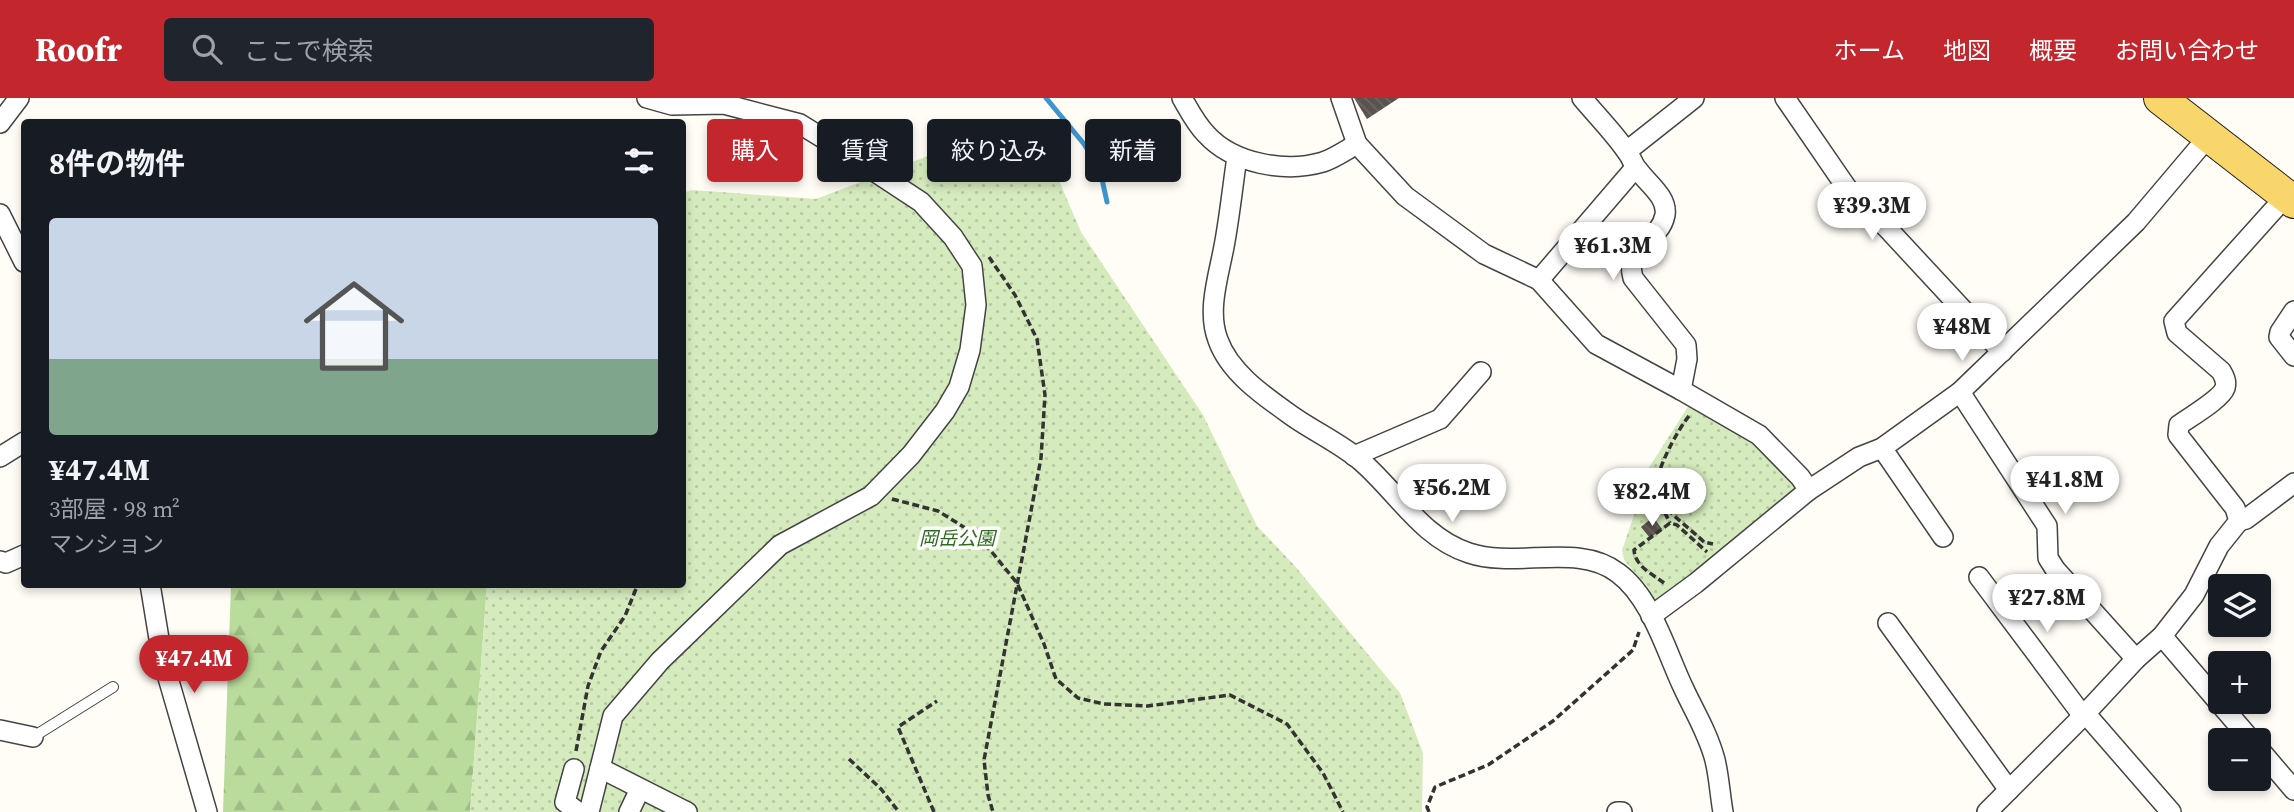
<!DOCTYPE html>
<html lang="ja">
<head>
<meta charset="utf-8">
<style>
  :root { --surface:#171b24; --page:#20242c; --text:#f1f3f6; --muted:#9ea1a6; --accent:#c4262e }
  body { margin:0; font-family:"Source Serif 4","Noto Sans JP",serif; background:var(--page); color:var(--text); height:100vh; display:flex; flex-direction:column; font-size:26px; white-space:nowrap }
  * { box-sizing:border-box; margin:0 }
  p { font-size:23px; color:var(--muted) }
  .icon { flex:none; width:38px; height:38px; fill:none; stroke:currentColor; stroke-width:2; stroke-linecap:round; stroke-linejoin:round }
  .map { position:relative; flex:1; overflow:hidden }
  .details { position:absolute; left:21px; top:21px; width:665px; height:469px; display:flex; flex-direction:column; background:var(--surface); border-radius:7px; box-shadow:0 4px 10px #0003 }
  .details>* { flex:none }
  .top-card { position:absolute; left:707px; top:21px; width:665px; height:63px; display:flex; gap:14px }
  .buttons { position:absolute; left:2208px; top:476px; display:grid; gap:14px }
  .buttons a { display:grid; place-items:center; width:63px; height:63px; border-radius:7px; background:var(--surface); box-shadow:0 4px 10px #0003; font-size:35px }
  .price { position:absolute; translate:-50% -60px; padding:0 16px; border-radius:24px; background:#fff; color:#222; font-size:23px; line-height:46px; filter:drop-shadow(0 2px 4px #0008) }
  .price::after { content:''; position:absolute; left:50%; top:42px; width:21px; height:16px; margin-left:-10px; background:inherit; clip-path:polygon(0 0,100% 0,50% 100%) }
  .price.active { background:var(--accent); color:#fff }
  ul { padding:0; list-style:none }
  li { display:grid; align-content:center; gap:14px; height:371px; padding:0 28px }
  li span { display:grid; place-items:center; height:217px; border-radius:7px; color:#555 }
  li>.icon { margin-inline-start:auto }
  span .icon { width:126px; height:126px; fill:#fffc; stroke-width:1 }
  li b { font-size:30px }
  h2 { display:flex; justify-content:space-between; align-items:center; height:84px; padding:0 28px; font-size:30px }
  .chip { padding:0 24px; border-radius:7px; background:var(--surface); box-shadow:0 4px 10px #0003; font-size:24px; line-height:63px }
  .chip.active { background:var(--accent); color:#fff }
  header { display:flex; align-items:center; gap:42px; box-sizing:border-box; height:98px; padding:0 35px; background:var(--accent); color:#fff }
  header strong { font-size:33px }
  nav { display:flex; gap:38px; margin-inline-start:auto; font-size:24px }
  .search { width:490px; height:63px; background:var(--page); display:flex; align-items:center; gap:18px; box-sizing:border-box; padding:0 24px; border-radius:7px; color:var(--muted); font-size:26px }
  .map>svg:first-child { display:block }
  .forest { fill:url(#forest-firs) }
  .park { fill:url(#park-dots) }
  .lines { fill:none; stroke-linecap:round; stroke-linejoin:round }
  .stream { stroke:#3f96cf; stroke-width:5 }
  .building { fill:url(#building-back-hatch) }
  .service-casing { stroke:#444; stroke-width:12 }
  .minor-casing { stroke:#444; stroke-width:22 }
  .primary-casing { stroke:#222; stroke-width:34 }
  .path { stroke:#333; stroke-width:3.5; stroke-dasharray:7 3.5; stroke-linecap:butt }
  .service { stroke:#fff; stroke-width:10 }
  .minor { stroke:#fff; stroke-width:19 }
  .primary { stroke:#f9d66b; stroke-width:32 }
  .labels { text-anchor:middle; dominant-baseline:central; stroke-width:7; stroke-linejoin:round; paint-order:stroke }
  .park-label { font-size:19px; font-style:italic; fill:#2f6b1f; stroke:#fff }
</style>
</head>
<body>
<header>
<strong>Roofr</strong>
<div class="search"><svg class="icon" aria-label="search" viewBox="0 0 24 24"><circle cx="10" cy="10" r="6"/><path d="M15 15l6 6"/></svg>ここで検索</div>
<nav><a>ホーム</a><a>地図</a><a>概要</a><a>お問い合わせ</a></nav>
</header>
<div class="map">
<svg width="2294" height="714" viewBox="0 0 2294 714">
  <defs>
    <pattern id="forest-firs" width="22" height="20" patternUnits="userSpaceOnUse" patternTransform="scale(1.75)"><rect width="22" height="20" fill="#b9dc9c"/><path d="M5 1l3.5 6h-7zM16 11l3.5 6h-7z" fill="#9ebc85"/></pattern>
    <pattern id="park-dots" width="8" height="8" patternUnits="userSpaceOnUse" patternTransform="scale(1.75)"><rect width="8" height="8" fill="#d5ebbd"/><path d="M2 2h.1M6 6h.1" fill="none" stroke="#b6c8a1" stroke-width="1.8" stroke-linecap="round"/></pattern>
    <pattern id="building-back-hatch" width="6" height="6" patternUnits="userSpaceOnUse" patternTransform="scale(1.75)"><rect width="6" height="6" fill="#5a524d"/><path d="M-1 5l2 2M0 0l6 6M5-1l2 2" fill="none" stroke="#6d6662"/></pattern>
  </defs>
  <rect width="100%" height="100%" fill="#fffdf5"/>
  <polygon class="forest" points="231,487 487,487 470,714 223,714"/>
  <g class="park">
    <polygon points="1022,22 1052,66 1081,134 1203,317 1257,428 1294,467 1400,595 1423,655 1422,714 470,714 487,487 682,486 683,95 692,92 816,101"/>
    <polygon points="1689,307 1748,338 1799,390 1735,445 1656,505 1647,488 1624,462 1622,452 1641,397 1641,382"/>
  </g>
  <g class="lines">
    <polyline class="stream" points="1046,0 1084,46 1100,72 1107,104"/>
  </g>
  <g class="building">
    <polygon points="1354,0 1399,0 1367,21"/>
    <polygon points="1653,419 1662,431 1650,440 1641,429"/>
  </g>
  <g class="lines">
    <g class="service-casing">
      <polyline id="service" points="33,639 113,589"/>
    </g>
    <g class="minor-casing">
      <g id="minor">
        <path d="M1182 0C1189 12 1196 26 1206 36 1233 66 1286 75 1323 64 1335 60 1346 52 1357 46"/>
        <polyline points="1341,0 1357,46 1405,98 1484,156 1539,182 1596,246 1681,292 1759,337 1800,379 1809,392 1859,359 1882,350 1960,294 2136,124 2208,39"/>
        <path d="M1582 0C1597 18 1614 35 1627 54 1632 60 1633 67 1638 72 1647 85 1668 99 1665 117 1659 147 1623 141 1633 180L1686 247 1687 261 1681 292"/>
        <polyline points="1785,0 1851,96 1887,130 2002,254"/>
        <polyline points="0,25 19,0"/>
        <polyline points="1627,53 1694,0"/>
        <path d="M1237 59C1233 86 1230 115 1225 143 1220 174 1206 211 1218 242 1230 276 1267 300 1295 320 1317 335 1341 346 1361 363 1397 394 1422 440 1469 455 1516 471 1578 444 1618 475 1651 499 1666 553 1683 589 1694 613 1708 635 1715 662 1719 678 1720 697 1723 714"/>
        <polyline points="0,116 24,164"/>
        <polyline points="1539,182 1635,70"/>
        <polyline points="2294,213 2280,234 2279,239 2294,258"/>
        <polyline points="1960,294 2047,428 2048,460 2055,471 2136,561"/>
        <polyline points="1882,350 1943,439"/>
        <polyline points="1354,358 1440,321 1481,274"/>
        <polyline points="0,359 24,344"/>
        <polyline points="2239,423 2246,421 2294,385"/>
        <polyline points="0,463 6,465 24,457"/>
        <polyline points="1979,479 2083,618"/>
        <polyline points="150,486 162,559 207,714"/>
        <polyline points="1651,518 1696,485 1809,392"/>
        <polyline points="1888,525 2009,692"/>
        <polyline points="2162,538 2251,642"/>
        <polyline points="2085,615 2171,714"/>
        <polyline points="0,632 33,639"/>
        <polyline points="2259,651 2294,692"/>
        <polyline points="600,670 687,714"/>
        <polyline points="574,671 565,704 578,714"/>
        <polyline points="589,714 613,618 660,563 780,447 871,398 911,357 945,313 959,289 970,252 976,207 972,168 953,139 921,104 842,52 800,26 724,6 672,7 647,0"/>
        <polyline points="629,714 640,691"/>
        <polyline points="1617,714 1622,714"/>
        <path d="M1987 714 2083 618 2136 561 2162 538 2194 497 2219 448 2239 423 2235 410 2178 337 2179 327C2190 319 2221 301 2225 290 2227 283 2224 278 2221 273L2177 235 2174 223 2286 98"/>
      </g>
    </g>
    <g class="primary-casing">
      <polyline id="primary" points="2160,0 2294,104"/>
    </g>
    <g class="path">
      <polyline points="989,159 1015,197 1037,241 1045,297 1041,360 984,662 988,697 993,714"/>
      <path d="M1689 318C1678 331 1650 381 1657 398 1662 410 1694 434 1704 444L1713 446"/>
      <polyline points="892,401 938,413 967,431 991,453 1017,485 1044,546 1056,581 1078,600 1104,606 1148,608 1230,597 1287,626 1323,675 1343,714"/>
      <polyline points="1660,405 1670,425"/>
      <path d="M1664 485C1652 476 1635 468 1634 452L1670 425 1677 427 1707 454"/>
      <polyline points="576,653 588,588 601,553 625,518 638,486"/>
      <polyline points="849,661 881,691 899,714"/>
      <polyline points="934,714 898,629 937,603"/>
      <polyline points="1429,714 1427,709 1435,689 1488,667 1553,623 1633,552 1639,534"/>
    </g>
    <use href="#service" class="service"/>
    <use href="#minor" class="minor"/>
    <use href="#primary" class="primary"/>
  </g>
  <g class="labels">
    <g class="park-label">
      <text x="957" y="440">岡岳公園</text>
    </g>
  </g>
</svg>
<div class="buttons">
<a><svg class="icon" aria-label="layers" viewBox="0 0 24 24"><path d="M12 4l9 5-9 5-9-5zM3 14l9 5 9-5"/></svg></a>
<a>+</a>
<a>−</a>
</div>
<b class="price" style="left:1872px;top:144px">¥39.3M</b>
<b class="price" style="left:1613px;top:184px">¥61.3M</b>
<b class="price" style="left:1962px;top:265px">¥48M</b>
<b class="price" style="left:2065px;top:418px">¥41.8M</b>
<b class="price" style="left:1452px;top:426px">¥56.2M</b>
<b class="price" style="left:1652px;top:430px">¥82.4M</b>
<b class="price" style="left:2047px;top:536px">¥27.8M</b>
<b class="price active" style="left:194px;top:597px">¥47.4M</b>
<div class="top-card">
<a class="chip active">購入</a>
<a class="chip">賃貸</a>
<a class="chip">絞り込み</a>
<a class="chip">新着</a>
</div>
<section class="details">
<h2>8件の物件<svg class="icon" aria-label="filters" viewBox="0 0 24 24"><path d="M4 7h16M4 17h16"/><circle cx="9" cy="7" r="2"/><circle cx="15" cy="17" r="2"/></svg></h2>
<ul>
<li><span style="background:linear-gradient(#c9d6e8 65%,#7fa58c 0)"><svg class="icon" aria-label="home" viewBox="0 0 24 24"><path d="M3 11l9-7 9 7M6 9v11h12V9"/></svg></span><div><b>¥47.4M</b><p>3部屋 · 98 m²</p><p>マンション</p></div></li>
</ul>
</section>
</div>
</body>
</html>
